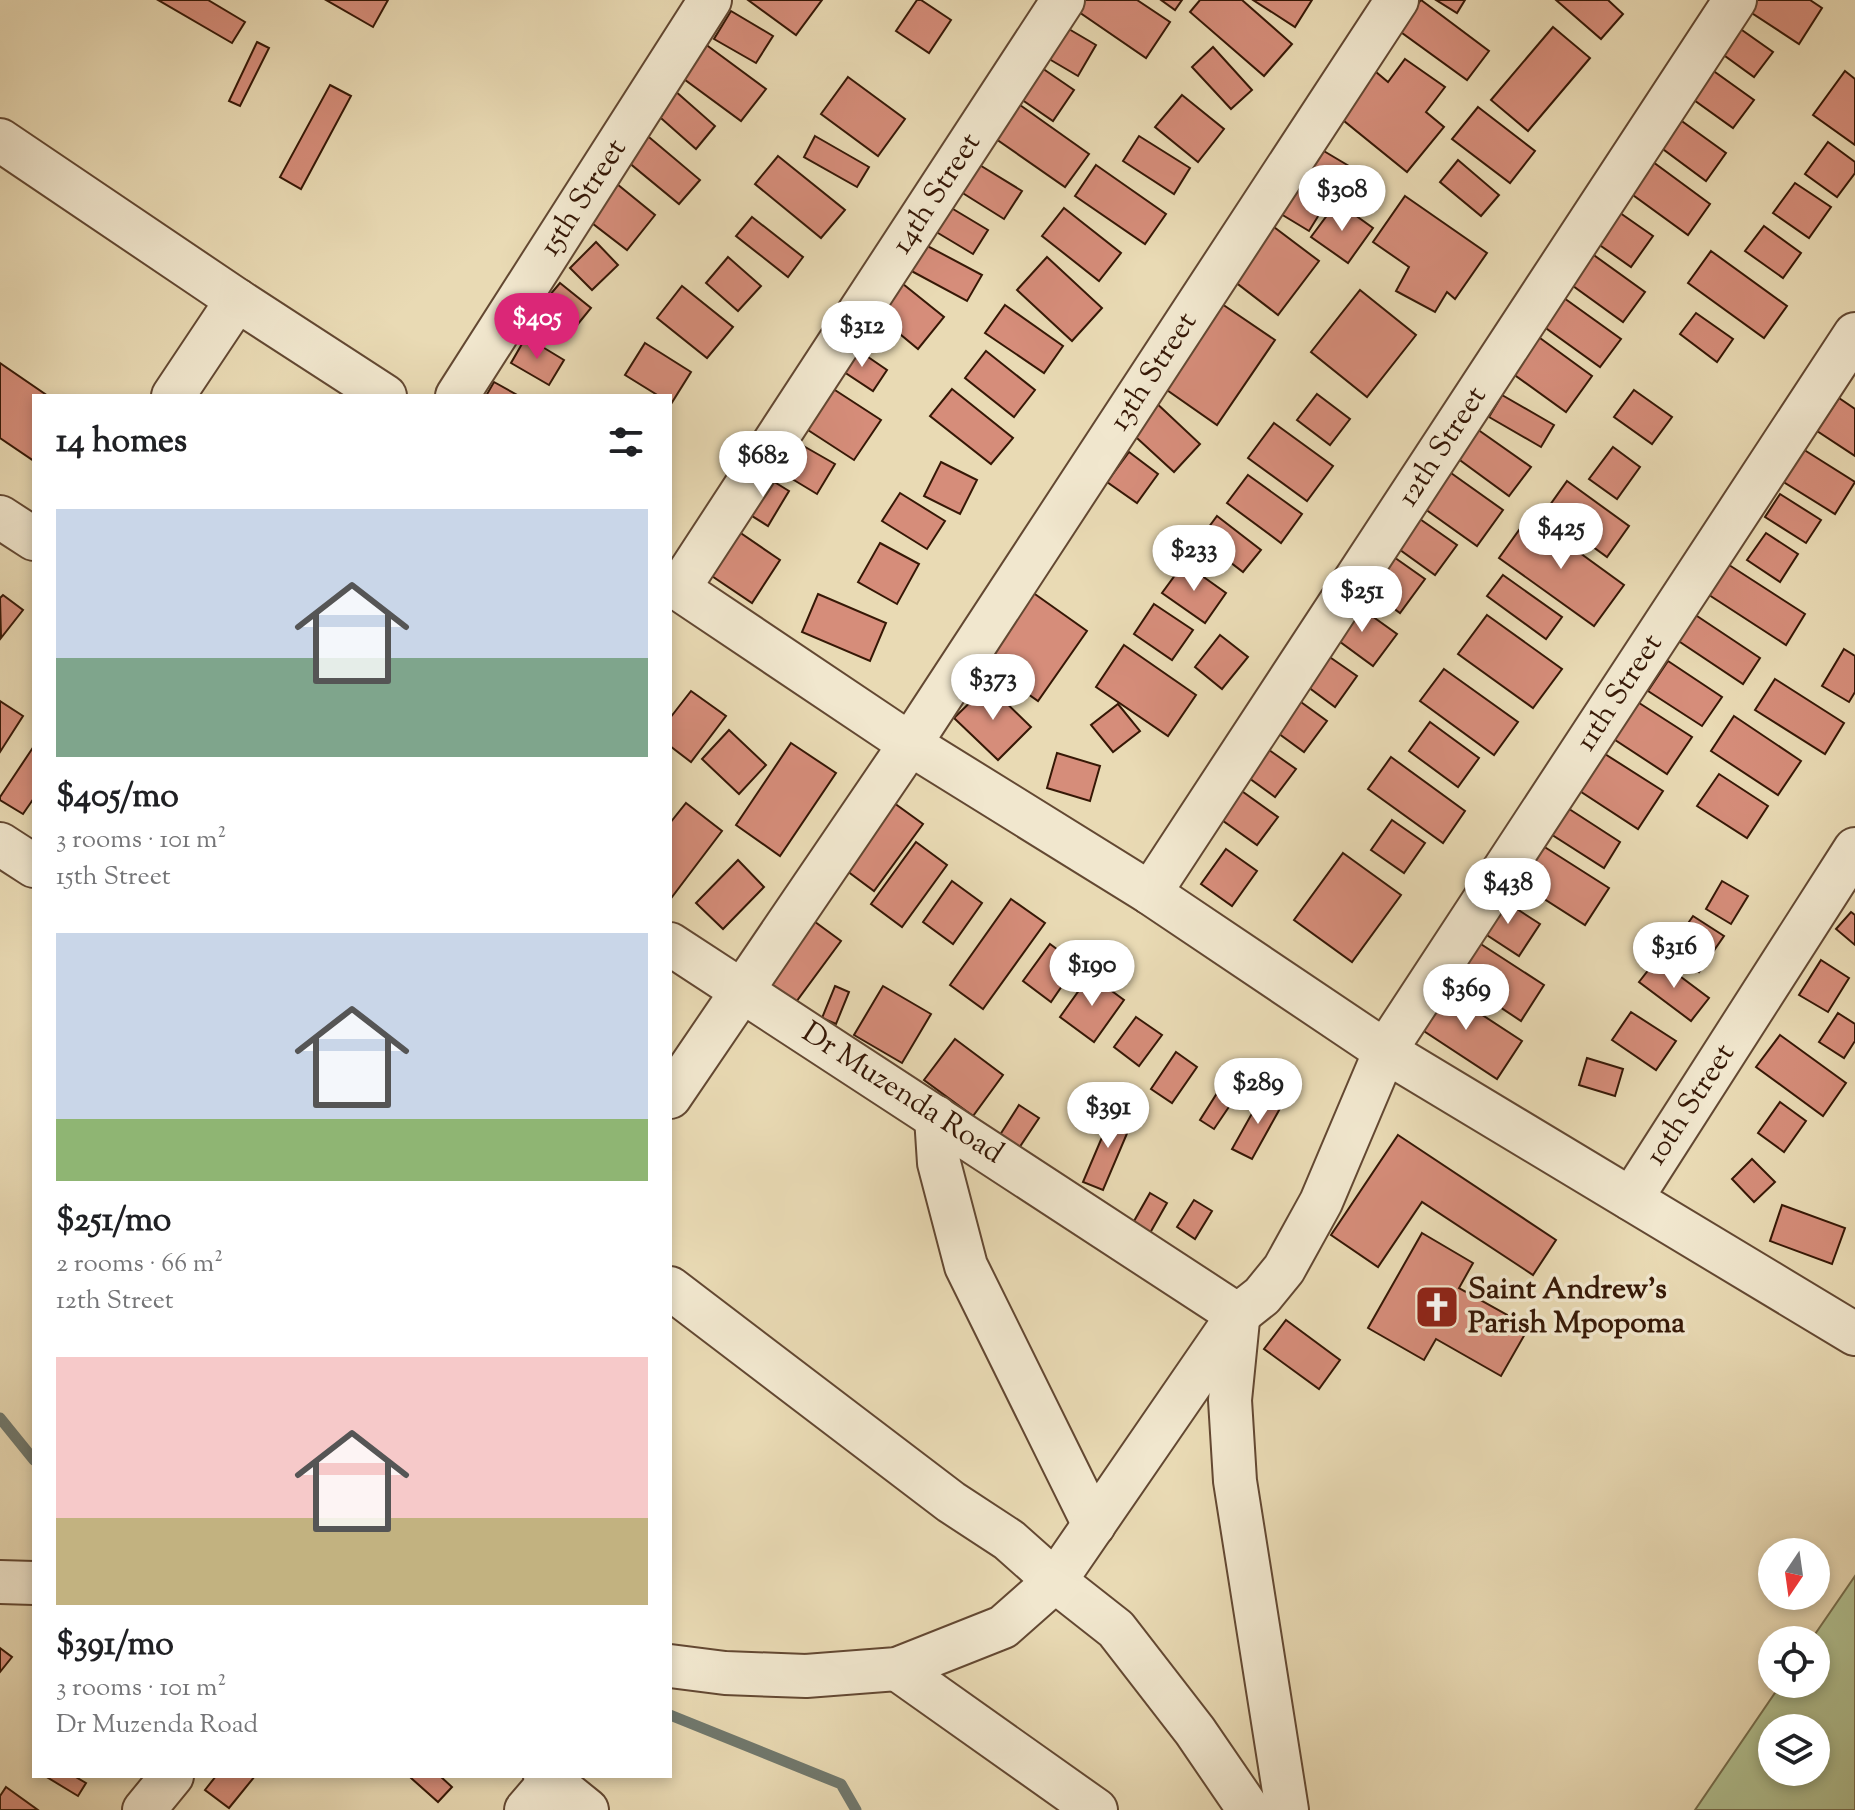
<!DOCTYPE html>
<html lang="en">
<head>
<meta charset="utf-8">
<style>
  :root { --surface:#fff; --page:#f6f6f6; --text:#202124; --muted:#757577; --accent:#db2777 }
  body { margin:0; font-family:"Sorts Mill Goudy",serif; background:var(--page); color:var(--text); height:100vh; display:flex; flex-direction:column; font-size:30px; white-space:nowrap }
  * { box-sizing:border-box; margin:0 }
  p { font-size:26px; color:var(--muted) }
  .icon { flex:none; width:44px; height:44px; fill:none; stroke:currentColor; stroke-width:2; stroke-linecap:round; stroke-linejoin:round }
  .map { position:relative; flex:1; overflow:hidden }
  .panel { position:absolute; left:32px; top:394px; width:640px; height:1384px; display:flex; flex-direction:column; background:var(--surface); border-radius:0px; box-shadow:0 4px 12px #0003 }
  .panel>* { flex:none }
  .needle { width:52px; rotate:193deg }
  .tools { position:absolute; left:1758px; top:1538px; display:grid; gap:16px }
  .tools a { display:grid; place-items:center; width:72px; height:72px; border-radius:50%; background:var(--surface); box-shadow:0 4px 12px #0003; font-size:40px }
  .price { position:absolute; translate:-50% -68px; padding:0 18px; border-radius:28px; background:#fff; color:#222; font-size:26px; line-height:52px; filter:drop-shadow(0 2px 4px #0008) }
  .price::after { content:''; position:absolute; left:50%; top:48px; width:24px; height:18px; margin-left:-12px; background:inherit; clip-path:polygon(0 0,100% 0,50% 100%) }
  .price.current { background:var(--accent); color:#fff }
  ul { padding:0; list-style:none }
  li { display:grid; align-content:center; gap:16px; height:424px; padding:0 24px }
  li span { display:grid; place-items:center; height:248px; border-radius:0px; color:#555 }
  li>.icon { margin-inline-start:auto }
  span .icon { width:144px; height:144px; fill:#fffc; stroke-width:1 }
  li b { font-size:34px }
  h2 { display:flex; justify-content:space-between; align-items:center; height:96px; padding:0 24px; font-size:34px }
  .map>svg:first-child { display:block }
  .green { fill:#b1c191; stroke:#746c4c; stroke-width:2; fill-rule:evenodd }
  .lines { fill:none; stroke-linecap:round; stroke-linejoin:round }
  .stream { stroke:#71796e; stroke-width:11 }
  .building { fill:#d68d7a; stroke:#361806; stroke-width:2 }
  .minor-casing { stroke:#634832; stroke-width:46 }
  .minor { stroke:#f1e7ce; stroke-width:42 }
  .labels { text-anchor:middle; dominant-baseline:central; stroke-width:7; stroke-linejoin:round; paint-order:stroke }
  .street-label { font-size:30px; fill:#361806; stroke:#f1e7ce }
  .poi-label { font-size:30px; font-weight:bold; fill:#361806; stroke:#f1e7ce; text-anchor:start }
</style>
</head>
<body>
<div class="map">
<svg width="1855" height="1810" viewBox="0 0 1855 1810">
  <rect width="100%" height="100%" fill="#e9dab4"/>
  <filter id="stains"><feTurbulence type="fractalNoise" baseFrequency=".0025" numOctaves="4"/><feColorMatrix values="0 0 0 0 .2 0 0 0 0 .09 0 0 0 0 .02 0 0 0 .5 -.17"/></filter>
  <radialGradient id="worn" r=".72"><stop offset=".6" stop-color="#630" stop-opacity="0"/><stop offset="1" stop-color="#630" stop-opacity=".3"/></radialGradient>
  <path class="green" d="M1855 1576V1810H1695L1781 1684H1816V1640H1811ZM1772 1728H1816V1772H1772Z"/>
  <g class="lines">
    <g class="stream">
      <polyline points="0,1418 34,1460"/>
      <polyline points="670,1715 841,1784 856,1810"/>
    </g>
  </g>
  <g class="building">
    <polygon points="158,0 208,0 245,22 232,43"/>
    <polygon points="326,0 388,0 373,27"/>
    <polygon points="748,0 822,0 796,35"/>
    <polygon points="917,0 921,0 951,20 929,53 896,31"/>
    <polygon points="1083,0 1137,0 1170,22 1146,58 1076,10"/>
    <polygon points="1161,0 1182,0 1175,10"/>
    <polygon points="1200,0 1242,0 1292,44 1264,76 1190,12"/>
    <polygon points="1253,0 1312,0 1295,27"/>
    <polygon points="1421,0 1489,51 1467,80 1398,30"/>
    <polygon points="1436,0 1465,0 1457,13"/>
    <polygon points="1556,0 1608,0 1623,14 1601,39"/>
    <polygon points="1749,0 1810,0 1822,8 1799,44 1744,8"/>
    <polygon points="731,11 773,36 756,63 714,39"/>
    <polygon points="1732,23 1773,52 1754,77 1714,48"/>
    <polygon points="1062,25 1096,45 1078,76 1044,56"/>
    <polygon points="1553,27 1590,58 1528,131 1491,100"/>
    <polygon points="697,38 766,89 741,121 673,71"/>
    <polygon points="257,42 269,48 240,106 229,101"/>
    <polygon points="1213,47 1252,90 1231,109 1192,67"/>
    <polygon points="1405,59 1445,87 1426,112 1444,127 1407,172 1333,112 1370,67 1388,82"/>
    <polygon points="1701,62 1754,100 1733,128 1680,90"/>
    <polygon points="1039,66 1074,90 1053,121 1018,97"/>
    <polygon points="1845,71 1855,79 1855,145 1813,115"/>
    <polygon points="848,77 905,119 878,156 821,114"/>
    <polygon points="330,85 351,96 301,189 280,177"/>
    <polygon points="674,90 715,126 696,149 654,112"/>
    <polygon points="1182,95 1224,129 1198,162 1155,127"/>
    <polygon points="1020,105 1089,154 1065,187 996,139"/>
    <polygon points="1478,107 1535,151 1510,183 1452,139"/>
    <polygon points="1672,114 1726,153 1706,181 1652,141"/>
    <polygon points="637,127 700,180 679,204 616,152"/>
    <polygon points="815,136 869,167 857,187 804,157"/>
    <polygon points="1139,136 1190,168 1174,194 1123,161"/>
    <polygon points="1828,142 1855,162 1855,173 1837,197 1805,174"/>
    <polygon points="1312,144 1349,166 1309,231 1271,208"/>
    <polygon points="778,156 845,210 821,238 755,184"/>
    <polygon points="1649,159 1710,204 1688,235 1626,190"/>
    <polygon points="1458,160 1499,195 1481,216 1440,182"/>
    <polygon points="978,164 1022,191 1004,219 961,192"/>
    <polygon points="1096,165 1166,214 1145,244 1075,196"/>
    <polygon points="1795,183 1831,207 1809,238 1773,213"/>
    <polygon points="617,184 655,215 627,250 588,220"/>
    <polygon points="1405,196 1487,253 1455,299 1447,292 1435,312 1396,291 1409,267 1373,242"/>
    <polygon points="1337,202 1373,228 1348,263 1311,237"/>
    <polygon points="943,203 988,230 973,254 928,227"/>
    <polygon points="1064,208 1121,253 1099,281 1042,236"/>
    <polygon points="1613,208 1653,236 1631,267 1591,239"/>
    <polygon points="752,217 803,257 788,277 736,236"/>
    <polygon points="1270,224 1319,261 1278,315 1230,278"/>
    <polygon points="1764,226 1801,253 1783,278 1745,251"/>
    <polygon points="918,241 982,275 967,301 904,267"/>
    <polygon points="596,242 618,265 592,290 570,268"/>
    <polygon points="1584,248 1645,292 1623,322 1562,278"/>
    <polygon points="1711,251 1787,306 1764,338 1688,283"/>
    <polygon points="728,257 761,286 738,311 706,283"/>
    <polygon points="1047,257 1102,308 1072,341 1017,290"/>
    <polygon points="560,283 591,308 569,335 538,309"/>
    <polygon points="903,284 944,317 918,349 877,315"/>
    <polygon points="682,286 733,327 707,358 657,318"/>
    <polygon points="1360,290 1416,335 1367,397 1311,352"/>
    <polygon points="1557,293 1621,339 1600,367 1536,321"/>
    <polygon points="1222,304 1275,340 1217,425 1164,388"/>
    <polygon points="1005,305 1063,346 1044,373 985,333"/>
    <polygon points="1696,313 1733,339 1717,362 1680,334"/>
    <polygon points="1529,330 1592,376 1566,412 1502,366"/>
    <polygon points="526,337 564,360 549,385 511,363"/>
    <polygon points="645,343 691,372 671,404 670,396 659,396 625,375"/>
    <polygon points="852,346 887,370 873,391 838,368"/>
    <polygon points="986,351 1035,390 1014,417 965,378"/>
    <polygon points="0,363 48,396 34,396 34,461 0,438"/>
    <polygon points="818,379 881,420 854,460 791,419"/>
    <polygon points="494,382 519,396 486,396"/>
    <polygon points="952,389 1013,438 991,464 930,416"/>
    <polygon points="1634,390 1672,417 1652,444 1614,417"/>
    <polygon points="1317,394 1350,419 1330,445 1297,420"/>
    <polygon points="1502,395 1554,425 1541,447 1489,417"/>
    <polygon points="1839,398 1855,409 1855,456 1817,431"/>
    <polygon points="1152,399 1200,444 1174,472 1126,428"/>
    <polygon points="1274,423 1333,466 1307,501 1248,458"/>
    <polygon points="1477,429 1531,467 1509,496 1457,458"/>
    <polygon points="786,436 835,464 817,494 769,465"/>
    <polygon points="1798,446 1855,482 1835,514 1777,478"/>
    <polygon points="1613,447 1640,467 1617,499 1589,479"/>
    <polygon points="1129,452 1158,474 1137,503 1107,482"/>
    <polygon points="941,462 977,480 960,514 924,496"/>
    <polygon points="758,472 789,491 768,526 736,506"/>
    <polygon points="1451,473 1503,510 1477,546 1425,509"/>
    <polygon points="1248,475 1302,514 1281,543 1227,503"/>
    <polygon points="1567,481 1629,526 1607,557 1545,512"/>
    <polygon points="900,493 945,521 927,549 882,521"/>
    <polygon points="1780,494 1821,520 1806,543 1765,517"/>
    <polygon points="1217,516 1261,550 1243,572 1200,539"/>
    <polygon points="1529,516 1624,585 1594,626 1499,558"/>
    <polygon points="1417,517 1457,545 1435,575 1396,547"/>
    <polygon points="726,523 780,560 752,603 697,566"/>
    <polygon points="1766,533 1798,554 1780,582 1747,560"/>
    <polygon points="880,543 919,564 897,604 858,582"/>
    <polygon points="1391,555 1425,579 1400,613 1366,588"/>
    <polygon points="1184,563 1226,593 1205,623 1162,593"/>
    <polygon points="1726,563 1805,614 1786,645 1706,593"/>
    <polygon points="1503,575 1562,617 1546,639 1487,596"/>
    <polygon points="1032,592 1087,631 1038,701 983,662"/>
    <polygon points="818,594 886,623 870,661 802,632"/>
    <polygon points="3,595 23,610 1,638 0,598"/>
    <polygon points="1351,601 1397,634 1373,666 1328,633"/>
    <polygon points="1154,604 1193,630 1172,660 1134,634"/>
    <polygon points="1694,614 1760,658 1743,684 1677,640"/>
    <polygon points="1487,615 1562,669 1533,708 1458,654"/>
    <polygon points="1220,635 1248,657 1222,689 1195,667"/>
    <polygon points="1124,645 1196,695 1168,736 1096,687"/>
    <polygon points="1844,649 1855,656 1855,692 1849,702 1822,686"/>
    <polygon points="1321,651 1357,676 1335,707 1300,681"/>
    <polygon points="1668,661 1722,697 1702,726 1648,691"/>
    <polygon points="1444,669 1518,722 1494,755 1420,701"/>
    <polygon points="1775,679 1844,723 1825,754 1755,710"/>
    <polygon points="988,685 1031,727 998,760 954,718"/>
    <polygon points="691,691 726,716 691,762 670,746 670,718"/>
    <polygon points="1294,697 1327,721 1304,752 1271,728"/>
    <polygon points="1633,699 1692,737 1667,774 1609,736"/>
    <polygon points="0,701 23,716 0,752"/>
    <polygon points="1118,704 1140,731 1113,752 1091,725"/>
    <polygon points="1734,716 1801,761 1778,795 1711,751"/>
    <polygon points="1430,722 1479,758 1458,787 1409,751"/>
    <polygon points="729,730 766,765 739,794 702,759"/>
    <polygon points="791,743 836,773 780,856 736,825"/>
    <polygon points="1262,745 1296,769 1275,797 1242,773"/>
    <polygon points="34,746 34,798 23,814 0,800 0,797"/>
    <polygon points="1594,747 1663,791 1638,829 1569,784"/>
    <polygon points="1057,753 1100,766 1090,801 1047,788"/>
    <polygon points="1391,757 1465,811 1443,843 1368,789"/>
    <polygon points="1719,774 1768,806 1747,838 1697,806"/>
    <polygon points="1232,784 1278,817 1257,845 1212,813"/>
    <polygon points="883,795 923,824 874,891 835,862"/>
    <polygon points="686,803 722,831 672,897 670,895 670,823"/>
    <polygon points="1563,805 1620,842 1604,868 1546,831"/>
    <polygon points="1392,820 1425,843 1404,873 1371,850"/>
    <polygon points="916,842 947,865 902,927 871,904"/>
    <polygon points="1543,846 1609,888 1585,925 1519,883"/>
    <polygon points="1226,849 1257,871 1232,906 1201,884"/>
    <polygon points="1343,853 1401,895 1352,962 1294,920"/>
    <polygon points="738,860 764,887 723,929 696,903"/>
    <polygon points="952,881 982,903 953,944 923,922"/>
    <polygon points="1722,881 1748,896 1731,924 1706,909"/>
    <polygon points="1497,896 1540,924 1519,956 1476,928"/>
    <polygon points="1011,899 1045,923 983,1009 950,985"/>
    <polygon points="1851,912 1855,915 1855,945 1836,929"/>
    <polygon points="807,916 841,941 796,1002 763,978"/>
    <polygon points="1693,916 1724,936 1699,972 1669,951"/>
    <polygon points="1470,937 1544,985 1521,1021 1447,972"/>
    <polygon points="1050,944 1077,964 1051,1002 1023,981"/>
    <polygon points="1657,959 1709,998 1691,1021 1639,982"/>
    <polygon points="1821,960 1849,978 1828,1012 1799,995"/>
    <polygon points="1090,975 1124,1000 1094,1042 1060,1017"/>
    <polygon points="1435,984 1522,1041 1497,1079 1410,1022"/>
    <polygon points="835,986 849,992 836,1024 822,1018"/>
    <polygon points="883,986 931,1014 902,1063 854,1035"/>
    <polygon points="1631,1012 1676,1041 1656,1070 1612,1040"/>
    <polygon points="1838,1013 1855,1024 1855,1041 1844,1058 1819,1042"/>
    <polygon points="1136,1017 1162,1035 1139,1066 1114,1047"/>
    <polygon points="1780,1035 1846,1083 1823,1116 1756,1067"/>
    <polygon points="955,1039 1003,1075 973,1116 924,1080"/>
    <polygon points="1176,1052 1197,1067 1172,1103 1151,1089"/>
    <polygon points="1587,1058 1623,1069 1615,1096 1579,1085"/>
    <polygon points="1226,1079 1241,1089 1214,1129 1200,1120"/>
    <polygon points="1264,1092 1283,1103 1252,1159 1232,1149"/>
    <polygon points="1780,1102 1806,1121 1784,1152 1758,1133"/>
    <polygon points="1019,1105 1039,1118 1017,1151 998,1138"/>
    <polygon points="1114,1109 1134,1117 1103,1190 1083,1182"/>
    <polygon points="1398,1135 1556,1240 1533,1275 1422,1202 1378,1267 1331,1235"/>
    <polygon points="1752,1159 1775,1182 1754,1202 1732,1179"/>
    <polygon points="1150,1193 1167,1203 1142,1247 1125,1237"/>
    <polygon points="1194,1200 1212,1211 1195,1239 1177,1227"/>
    <polygon points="1782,1205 1845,1228 1832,1264 1770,1241"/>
    <polygon points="1422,1233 1473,1263 1459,1288 1529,1327 1501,1376 1436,1339 1424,1360 1368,1328"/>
    <polygon points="1286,1320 1340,1360 1319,1389 1264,1349"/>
    <polygon points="0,1648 12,1657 0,1672"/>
    <polygon points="45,1776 74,1776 86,1783 78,1796"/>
    <polygon points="216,1776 255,1776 229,1808 205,1790"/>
    <polygon points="412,1776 440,1776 452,1787 438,1802 411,1778"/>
    <polygon points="6,1787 38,1810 0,1810 0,1796"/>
  </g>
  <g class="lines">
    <g class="minor-casing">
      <g id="minor">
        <polyline points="0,140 237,300 385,396"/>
        <polyline points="173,396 237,300"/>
        <polyline points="457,396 710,0"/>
        <polyline points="0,517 34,539"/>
        <polyline points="670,583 910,744 1150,893 1385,1051 1855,1334"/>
        <polyline points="679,588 1063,0"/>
        <polyline points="0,844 34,866"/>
        <polyline points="1150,893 1735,0"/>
        <polyline points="670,944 1238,1315 1262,1296 1284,1269 1321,1202 1385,1051 1855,334"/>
        <polyline points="670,1097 910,744 1397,0"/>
        <polyline points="936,1117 939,1163 966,1266 1094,1525"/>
        <polyline points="1631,1199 1855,849"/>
        <polyline points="670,1288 951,1502 1009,1540 1055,1581 1116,1629 1195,1731 1249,1810"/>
        <polyline points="1238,1320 1230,1400 1235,1481 1287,1810"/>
        <polyline points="0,1582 34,1583"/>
        <polyline points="670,1666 725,1673 806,1676 897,1669 1003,1627 1055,1581 1238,1315"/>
        <polyline points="897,1669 1096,1810"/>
        <polyline points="545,1776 587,1810"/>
        <polyline points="144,1810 172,1776"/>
        <polyline points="526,1810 555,1776"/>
      </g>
    </g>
    <use href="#minor" class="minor"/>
  </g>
  <defs>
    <g id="church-square" transform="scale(2.3)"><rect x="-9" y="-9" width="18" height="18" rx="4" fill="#8f2418" stroke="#f1e7ce"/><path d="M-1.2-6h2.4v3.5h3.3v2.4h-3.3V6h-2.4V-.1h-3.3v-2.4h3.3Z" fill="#fff"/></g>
  </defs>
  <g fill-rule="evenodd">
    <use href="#church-square" x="1437" y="1307"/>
  </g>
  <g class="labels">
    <g class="street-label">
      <text transform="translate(937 194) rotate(-57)">14th Street</text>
      <text transform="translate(584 198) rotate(-57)">15th Street</text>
      <text transform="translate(1154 372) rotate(-57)">13th Street</text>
      <text transform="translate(1443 447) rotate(-57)">12th Street</text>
      <text transform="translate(1620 693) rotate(-57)">11th Street</text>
      <text transform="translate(902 1094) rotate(33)">Dr Muzenda Road</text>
      <text transform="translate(1691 1105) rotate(-57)">10th Street</text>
    </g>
    <g class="poi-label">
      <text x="1468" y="1290">Saint Andrew's<tspan x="1468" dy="34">Parish Mpopoma</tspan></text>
    </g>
  </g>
  <rect width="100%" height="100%" filter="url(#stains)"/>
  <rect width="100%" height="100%" fill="url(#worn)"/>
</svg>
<div class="tools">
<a><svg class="needle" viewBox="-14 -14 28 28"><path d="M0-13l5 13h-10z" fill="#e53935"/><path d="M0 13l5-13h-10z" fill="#757577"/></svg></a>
<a><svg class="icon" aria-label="locate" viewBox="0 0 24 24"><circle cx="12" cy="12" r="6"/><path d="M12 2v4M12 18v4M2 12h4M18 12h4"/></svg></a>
<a><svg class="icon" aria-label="layers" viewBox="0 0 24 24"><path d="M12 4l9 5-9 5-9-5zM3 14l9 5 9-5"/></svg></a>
</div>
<b class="price" style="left:1342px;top:233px">$308</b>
<b class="price current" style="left:537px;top:361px">$405</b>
<b class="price" style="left:862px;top:369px">$312</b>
<b class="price" style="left:763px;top:499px">$682</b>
<b class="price" style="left:1561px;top:571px">$425</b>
<b class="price" style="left:1194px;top:593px">$233</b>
<b class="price" style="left:1362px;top:634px">$251</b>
<b class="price" style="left:993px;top:722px">$373</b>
<b class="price" style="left:1508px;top:926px">$438</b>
<b class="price" style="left:1674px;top:990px">$316</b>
<b class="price" style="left:1092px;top:1008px">$190</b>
<b class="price" style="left:1466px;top:1032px">$369</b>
<b class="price" style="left:1258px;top:1126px">$289</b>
<b class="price" style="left:1108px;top:1150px">$391</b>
<section class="panel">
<h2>14 homes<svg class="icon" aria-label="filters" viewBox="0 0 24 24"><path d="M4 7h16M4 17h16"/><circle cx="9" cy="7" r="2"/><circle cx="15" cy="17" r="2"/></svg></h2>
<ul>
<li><span style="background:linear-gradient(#c9d6e8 60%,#7fa58c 0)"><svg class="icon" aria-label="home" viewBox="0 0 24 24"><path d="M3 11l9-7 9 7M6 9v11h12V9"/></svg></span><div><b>$405/mo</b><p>3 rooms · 101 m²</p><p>15th Street</p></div></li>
<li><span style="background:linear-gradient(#c9d6e8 75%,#8fb573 0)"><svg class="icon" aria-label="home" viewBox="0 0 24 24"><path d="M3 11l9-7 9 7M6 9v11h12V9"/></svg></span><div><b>$251/mo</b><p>2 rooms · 66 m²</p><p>12th Street</p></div></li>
<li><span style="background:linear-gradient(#f6c9c9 65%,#c2b280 0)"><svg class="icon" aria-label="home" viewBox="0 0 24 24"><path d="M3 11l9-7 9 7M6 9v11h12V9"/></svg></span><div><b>$391/mo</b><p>3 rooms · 101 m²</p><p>Dr Muzenda Road</p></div></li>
</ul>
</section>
</div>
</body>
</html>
